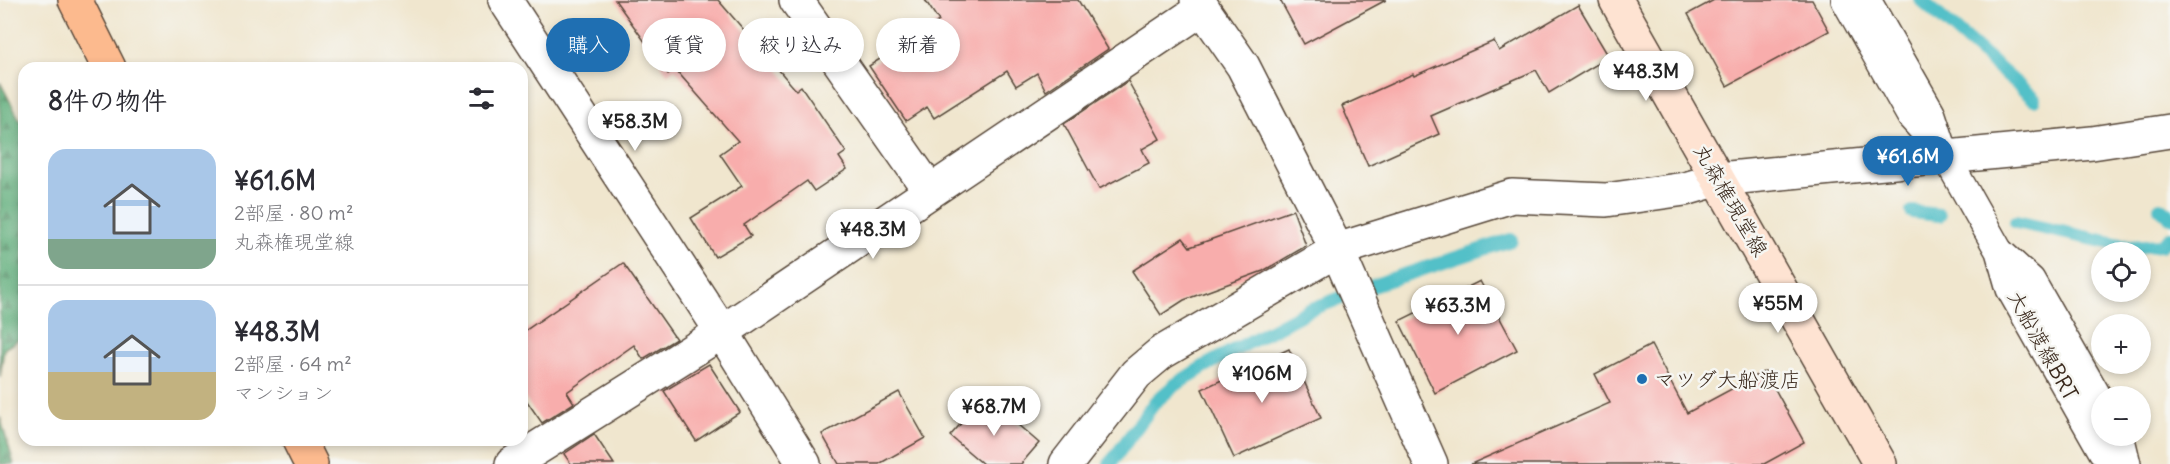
<!DOCTYPE html>
<html lang="ja">
<head>
<meta charset="utf-8">
<style>
  :root { --surface:#fff; --page:#f2f2f3; --text:#2b2b33; --muted:#7c7c81; --line:#e1e1e2; --accent:#1f6fb2 }
  body { margin:0; font-family:Delius,"Klee One",sans-serif; background:var(--page); color:var(--text); height:100vh; display:flex; flex-direction:column; font-size:22px; white-space:nowrap }
  * { box-sizing:border-box; margin:0 }
  p { font-size:20px; color:var(--muted) }
  .icon { flex:none; width:33px; height:33px; fill:none; stroke:currentColor; stroke-width:2; stroke-linecap:round; stroke-linejoin:round }
  .map { position:relative; flex:1; overflow:hidden }
  .panel { position:absolute; left:18px; top:62px; width:510px; height:384px; display:flex; flex-direction:column; background:var(--surface); border-radius:18px; box-shadow:0 3px 9px #0003 }
  .panel>* { flex:none }
  .hud { position:absolute; left:546px; top:18px; width:570px; height:54px; display:flex; gap:12px }
  .tools { position:absolute; left:2091px; top:242px; display:grid; gap:12px }
  .tools a { display:grid; place-items:center; width:60px; height:60px; border-radius:50%; background:var(--surface); box-shadow:0 3px 9px #0003; font-size:30px }
  .price { position:absolute; translate:-50% -51px; padding:0 14px; border-radius:21px; background:#fff; color:#222; font-size:20px; line-height:39px; filter:drop-shadow(0 2px 3px #0008) }
  .price::after { content:''; position:absolute; left:50%; top:36px; width:18px; height:14px; margin-left:-9px; background:inherit; clip-path:polygon(0 0,100% 0,50% 100%) }
  .price.on { background:var(--accent); color:#fff }
  ul { padding:0; list-style:none }
  li { display:flex; align-items:center; gap:18px; height:150px; padding:0 30px }
  li+li { border-top:2px solid var(--line) }
  li span { display:grid; place-items:center; flex:none; width:168px; height:120px; border-radius:18px; color:#555 }
  li>.icon { margin-inline-start:auto }
  span .icon { width:72px; height:72px; fill:#fffc; stroke-width:1 }
  li b { font-size:26px }
  h2 { display:flex; justify-content:space-between; align-items:center; height:72px; padding:0 30px; font-size:26px }
  .tag { padding:0 21px; border-radius:27px; background:var(--surface); box-shadow:0 3px 9px #0003; font-size:21px; line-height:54px }
  .tag.on { background:var(--accent); color:#fff }
  .map>svg:first-child { display:block }
  .forest { fill:url(#forest-firs); stroke:#4c6b4b; stroke-width:1.5 }
  .lines { fill:none; stroke-linecap:round; stroke-linejoin:round }
  .stream { stroke:#52c0c8; stroke-width:14 }
  .building { fill:#f8adac }
  .lane-casing { stroke:#564638; stroke-width:30 }
  .street-casing { stroke:#564638; stroke-width:36 }
  .secondary-casing { stroke:#564638; stroke-width:36 }
  .highway-casing { stroke:#564638; stroke-width:36 }
  .lane { stroke:#fff; stroke-width:27 }
  .street { stroke:#fff; stroke-width:33 }
  .secondary { stroke:#fee3d2; stroke-width:33 }
  .highway { stroke:#fcba8e; stroke-width:33 }
  .poi-dot { fill:#1f6fb2; stroke:#f6f6f2; stroke-width:2 }
  .labels { text-anchor:middle; dominant-baseline:central; stroke-width:5; stroke-linejoin:round; paint-order:stroke }
  .street-label { font-size:21px; fill:#3b2a1e; stroke:#f6f6f2 }
  .poi-label { font-size:21px; fill:#3b2a1e; stroke:#f6f6f2; text-anchor:start }
</style>
</head>
<body>
<div class="map">
<svg width="2170" height="464" viewBox="0 0 2170 464">
  <defs>
    <pattern id="forest-firs" width="22" height="20" patternUnits="userSpaceOnUse" patternTransform="scale(1.5)"><rect width="22" height="20" fill="#5cac78"/><path d="M5 1l3.5 6h-7zM16 11l3.5 6h-7z" fill="#4d8c62"/></pattern>
  </defs>
  <rect width="100%" height="100%" fill="#f6f6f2"/>
  <filter id="ink" filterUnits="userSpaceOnUse"><feTurbulence type="fractalNoise" baseFrequency=".0167" numOctaves="2"/><feDisplacementMap in="SourceGraphic" scale="12" xChannelSelector="R" yChannelSelector="G"/><feConvolveMatrix kernelMatrix="1 2 1 2 8 2 1 2 1" color-interpolation-filters="sRGB"/></filter>
  <filter id="wash" filterUnits="userSpaceOnUse"><feTurbulence type="fractalNoise" baseFrequency=".008" numOctaves="4" result="noise"/><feDisplacementMap in="SourceGraphic" scale="24" xChannelSelector="R" yChannelSelector="G"/><feGaussianBlur stdDeviation="1.35" result="paint"/><feColorMatrix in="noise" values="0 0 0 0 0 0 0 0 0 0 0 0 0 0 0 0 0 1.4 0 .05"/><feComposite in="paint" operator="in"/></filter>
  <g filter="url(#wash)">
    <rect width="100%" height="100%" fill="#f0e6ce"/>
    <g class="forest">
      <polygon points="0,82 24,128 24,336 4,349 0,377"/>
      <polygon points="0,417 14,464 0,464"/>
    </g>
    <g class="lines">
      <g class="stream">
        <polyline points="1921,0 2034,99"/>
        <polyline points="2160,208 2170,217"/>
        <polyline points="1912,212 1939,215"/>
        <polyline points="2016,222 2130,247 2161,245 2170,238"/>
        <polyline points="1110,464 1155,402 1175,385 1205,366 1309,310 1389,280 1511,240"/>
      </g>
    </g>
    <g id="blocks">
      <g class="building">
        <polygon points="615,0 718,0 796,90 801,86 846,152 839,157 847,169 814,191 807,181 744,225 751,236 715,257 691,218 742,186 720,154 738,141 675,69 668,74"/>
        <polygon points="925,0 1078,0 1108,49 1046,91 1037,73 1016,86 1007,71 934,118 927,107 906,121 869,66 939,21"/>
        <polygon points="1280,0 1386,0 1304,44"/>
        <polygon points="1714,0 1812,0 1829,31 1727,86 1688,14"/>
        <polygon points="1578,5 1609,57 1549,93 1536,70 1431,116 1439,134 1368,166 1342,106 1413,74 1414,76 1494,41 1499,51"/>
        <polygon points="1128,81 1160,139 1142,149 1149,163 1099,189 1064,124"/>
        <polygon points="1293,210 1306,246 1263,271 1184,300 1161,315 1132,271 1183,238 1190,247"/>
        <polygon points="623,263 676,339 643,359 634,345 567,392 574,403 542,423 522,394 522,333"/>
        <polygon points="1480,281 1517,350 1435,393 1399,321"/>
        <polygon points="1651,345 1687,413 1765,371 1804,442 1764,464 1471,464 1610,403 1595,374"/>
        <polygon points="1289,349 1321,418 1234,458 1202,389"/>
        <polygon points="709,364 740,412 696,441 664,391"/>
        <polygon points="899,392 925,438 879,464 839,464 822,434"/>
        <polygon points="980,402 991,410 995,405 1039,443 1021,464 983,464 950,436"/>
        <polygon points="594,434 614,464 571,464 564,454"/>
      </g>
    </g>
  </g>
  <g filter="url(#ink)">
    <use href="#blocks" fill-opacity="0" stroke="#564638" stroke-width="1.5"/>
    <g class="lines">
      <g class="lane-casing">
        <g id="lane">
          <polyline points="1845,0 1911,117 1938,147"/>
          <polyline points="1867,0 1931,112 1946,157 1999,251 2010,289 2102,451 2116,464"/>
          <polyline points="2000,252 2031,280 2102,404"/>
          <polyline points="2120,435 2127,464"/>
        </g>
      </g>
      <g class="street-casing">
        <g id="street">
          <polyline points="505,0 722,332 804,464"/>
          <polyline points="796,0 930,191"/>
          <polyline points="1197,0 1243,66 1337,250 1431,464"/>
          <polyline points="512,464 722,332 1203,8"/>
          <polyline points="1066,464 1136,374 1161,353 1337,250 1512,196 1606,200 1685,189 1719,179 2092,143 2170,131"/>
        </g>
      </g>
      <g class="secondary-casing">
        <polyline id="secondary" points="1616,0 1880,464"/>
      </g>
      <g class="highway-casing">
        <g id="highway">
          <polyline points="75,0 109,68"/>
          <polyline points="299,440 311,464"/>
        </g>
      </g>
      <use href="#lane" class="lane"/>
      <use href="#street" class="street"/>
      <use href="#secondary" class="secondary"/>
      <use href="#highway" class="highway"/>
    </g>
  </g>
  <circle class="poi-dot" cx="1642" cy="379" r="6"/>
  <g class="labels">
    <g class="street-label">
      <text transform="translate(1731 200) rotate(60)">丸森権現堂線</text>
      <text transform="translate(2043 345) rotate(61)">大船渡線BRT</text>
    </g>
    <g class="poi-label">
      <text x="1654" y="379">マツダ大船渡店</text>
    </g>
  </g>
</svg>
<div class="tools">
<a><svg class="icon" aria-label="locate" viewBox="0 0 24 24"><circle cx="12" cy="12" r="6"/><path d="M12 2v4M12 18v4M2 12h4M18 12h4"/></svg></a>
<a>+</a>
<a>−</a>
</div>
<b class="price" style="left:1646px;top:102px">¥48.3M</b>
<b class="price" style="left:635px;top:152px">¥58.3M</b>
<b class="price on" style="left:1908px;top:187px">¥61.6M</b>
<b class="price" style="left:873px;top:260px">¥48.3M</b>
<b class="price" style="left:1778px;top:334px">¥55M</b>
<b class="price" style="left:1458px;top:336px">¥63.3M</b>
<b class="price" style="left:1262px;top:404px">¥106M</b>
<b class="price" style="left:994px;top:437px">¥68.7M</b>
<div class="hud">
<a class="tag on">購入</a>
<a class="tag">賃貸</a>
<a class="tag">絞り込み</a>
<a class="tag">新着</a>
</div>
<section class="panel">
<h2>8件の物件<svg class="icon" aria-label="filters" viewBox="0 0 24 24"><path d="M4 7h16M4 17h16"/><circle cx="9" cy="7" r="2"/><circle cx="15" cy="17" r="2"/></svg></h2>
<ul>
<li><span style="background:linear-gradient(#a9c7e8 75%,#7fa58c 0)"><svg class="icon" aria-label="home" viewBox="0 0 24 24"><path d="M3 11l9-7 9 7M6 9v11h12V9"/></svg></span><div><b>¥61.6M</b><p>2部屋 · 80 m²</p><p>丸森権現堂線</p></div></li>
<li><span style="background:linear-gradient(#a9c7e8 60%,#c2b280 0)"><svg class="icon" aria-label="home" viewBox="0 0 24 24"><path d="M3 11l9-7 9 7M6 9v11h12V9"/></svg></span><div><b>¥48.3M</b><p>2部屋 · 64 m²</p><p>マンション</p></div></li>
</ul>
</section>
</div>
</body>
</html>
